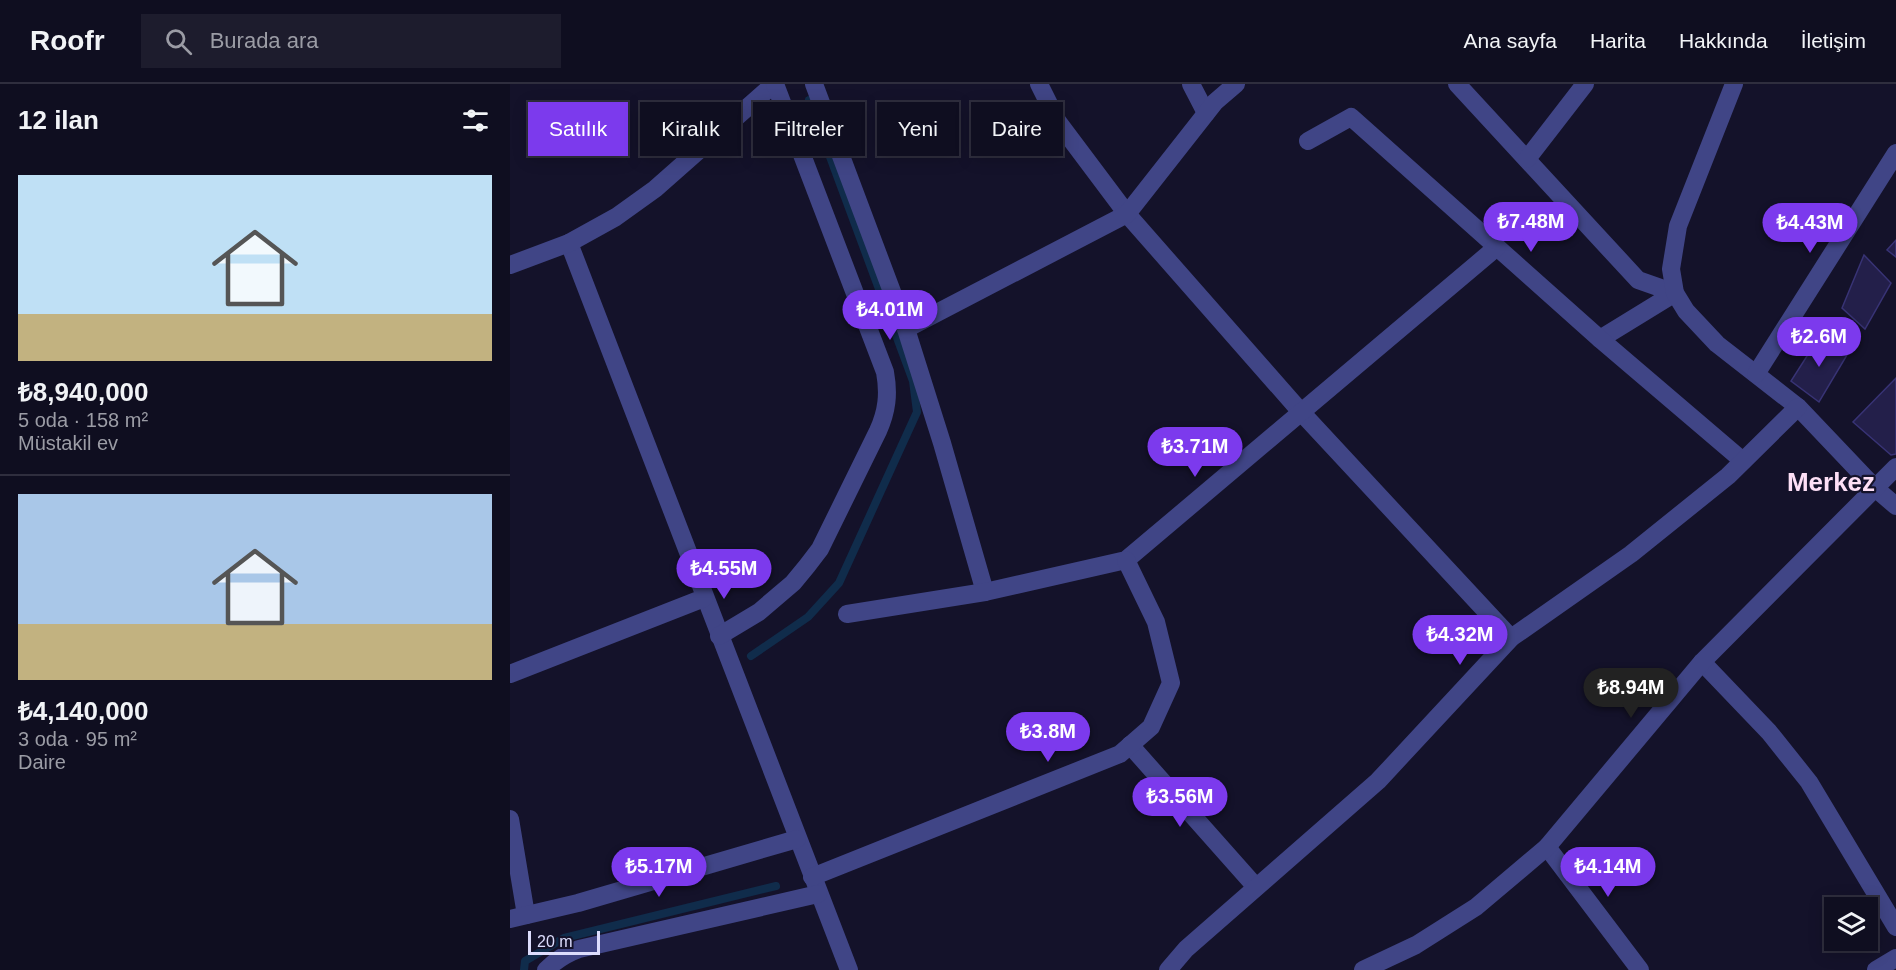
<!DOCTYPE html>
<html lang="tr">
<head>
<meta charset="utf-8">
<style>
  :root { --surface:#0f0e20; --page:#1d1c2d; --text:#f1f3f6; --muted:#9b9ca5; --line:#2f2e3e; --accent:#7c3aed }
  body { margin:0; font-family:Helvetica,sans-serif; background:var(--page); color:var(--text); height:100vh; display:flex; flex-direction:column; font-size:22px; white-space:nowrap }
  * { box-sizing:border-box; margin:0 }
  p { font-size:20px; color:var(--muted) }
  .icon { flex:none; width:33px; height:33px; fill:none; stroke:currentColor; stroke-width:2; stroke-linecap:round; stroke-linejoin:round }
  .map { position:relative; flex:1; overflow:hidden }
  .details { display:flex; flex-direction:column; background:var(--surface); width:510px }
  .details>* { flex:none }
  .banner { position:absolute; left:18px; top:18px; width:570px; height:54px; display:flex; gap:12px }
  .tools { position:absolute; left:1314px; top:813px; display:grid; gap:12px }
  .tools a { display:grid; place-items:center; width:54px; height:54px; border-radius:0px; background:var(--surface); box-shadow:0 3px 15px #0003,0 0 0 2px var(--line); font-size:30px }
  .scale { position:absolute; left:18px; bottom:15px; width:72px; box-sizing:border-box; padding-left:6px; border:3px solid #ddddfd; border-top:0; font-size:16px; line-height:21px; white-space:nowrap; color:#ddddfd; -webkit-text-stroke:4px #14122a; paint-order:stroke }
  .price { position:absolute; translate:-50% -51px; padding:0 14px; border-radius:21px; background:var(--accent); color:#fff; font-size:20px; line-height:39px; filter:drop-shadow(0 2px 3px #0008) }
  .price::after { content:''; position:absolute; left:50%; top:36px; width:18px; height:14px; margin-left:-9px; background:inherit; clip-path:polygon(0 0,100% 0,50% 100%) }
  .price.current { background:#222; color:#fff }
  ul { padding:0; list-style:none }
  li { display:grid; align-content:center; gap:12px; height:318px; padding:0 18px }
  li+li { border-top:2px solid var(--line) }
  li span { display:grid; place-items:center; height:186px; border-radius:0px; color:#555 }
  li>.icon { margin-inline-start:auto }
  span .icon { width:108px; height:108px; fill:#fffc; stroke-width:1 }
  li b { font-size:26px }
  h2 { display:flex; justify-content:space-between; align-items:center; height:72px; padding:0 18px; font-size:26px }
  .pill { padding:0 21px; border-radius:0px; background:var(--surface); box-shadow:0 3px 15px #0003,0 0 0 2px var(--line); font-size:21px; line-height:54px }
  .pill.current { background:var(--accent); color:#fff }
  header { display:flex; align-items:center; gap:36px; box-sizing:border-box; height:84px; padding:0 30px; background:var(--surface); border-bottom:2px solid var(--line) }
  header strong { font-size:28px }
  nav { display:flex; gap:33px; margin-inline-start:auto; font-size:21px }
  .search { width:420px; height:54px; background:var(--page); display:flex; align-items:center; gap:15px; box-sizing:border-box; padding:0 21px; border-radius:0px; color:var(--muted); font-size:22px }
  main { display:flex; flex:1; min-height:0 }
  .map>svg:first-child { display:block }
  .lines { fill:none; stroke-linecap:round; stroke-linejoin:round }
  .stream { stroke:#102c4b; stroke-width:8 }
  .building { fill:#231f4a; stroke:#383375; stroke-width:1.5 }
  .minor { stroke:#404586; stroke-width:18 }
  .labels { text-anchor:middle; dominant-baseline:central; stroke-width:4.5; stroke-linejoin:round; paint-order:stroke }
  .district-label { font-size:26px; font-weight:bold; fill:#fddff6; stroke:#14122a }
</style>
</head>
<body>
<header>
<strong>Roofr</strong>
<div class="search"><svg class="icon" aria-label="search" viewBox="0 0 24 24"><circle cx="10" cy="10" r="6"/><path d="M15 15l6 6"/></svg>Burada ara</div>
<nav><a>Ana sayfa</a><a>Harita</a><a>Hakkında</a><a>İletişim</a></nav>
</header>
<main>
<section class="details">
<h2>12 ilan<svg class="icon" aria-label="filters" viewBox="0 0 24 24"><path d="M4 7h16M4 17h16"/><circle cx="9" cy="7" r="2"/><circle cx="15" cy="17" r="2"/></svg></h2>
<ul>
<li><span style="background:linear-gradient(#bfe0f5 75%,#c2b280 0)"><svg class="icon" aria-label="home" viewBox="0 0 24 24"><path d="M3 11l9-7 9 7M6 9v11h12V9"/></svg></span><div><b>₺8,940,000</b><p>5 oda · 158 m²</p><p>Müstakil ev</p></div></li>
<li><span style="background:linear-gradient(#a9c7e8 70%,#c2b280 0)"><svg class="icon" aria-label="home" viewBox="0 0 24 24"><path d="M3 11l9-7 9 7M6 9v11h12V9"/></svg></span><div><b>₺4,140,000</b><p>3 oda · 95 m²</p><p>Daire</p></div></li>
</ul>
</section>
<div class="map">
<svg width="1386" height="886" viewBox="0 0 1386 886">
  <rect width="100%" height="100%" fill="#14122a"/>
  <g class="lines">
    <g class="stream">
      <polyline points="241,572 298,533 329,499 407,328 403,297 299,16"/>
      <polyline points="14,886 15,877 54,854 266,802"/>
    </g>
  </g>
  <g class="building">
    <polygon points="1386,156 1386,173 1377,166"/>
    <polygon points="1354,171 1381,199 1355,245 1332,224"/>
    <polygon points="1311,250 1337,271 1309,318 1281,297"/>
    <polygon points="1386,294 1386,370 1381,371 1343,338"/>
  </g>
  <g class="lines">
    <g class="minor">
      <polyline points="304,0 396,245 432,359 475,508"/>
      <polyline points="529,0 548,38 617,130 791,328 1001,554"/>
      <polyline points="681,0 696,29"/>
      <polyline points="947,0 1128,196 1165,209 1090,255"/>
      <polyline points="1224,0 1168,142 1161,185 1165,209 1176,227 1207,260 1288,323 1365,404 1386,422"/>
      <polyline points="798,57 841,33 1090,255 1233,377"/>
      <polyline points="1017,75 1075,0"/>
      <polyline points="59,159 339,886"/>
      <polyline points="0,181 59,159 106,133 145,105 264,0"/>
      <polyline points="396,245 617,130 705,18 726,0"/>
      <polyline points="1246,290 1386,69"/>
      <polyline points="337,530 475,508 616,476 987,163"/>
      <path d="M209 552 249 528 283 499 297 482 310 465 368 347C377 327 379 310 375 288L265 0"/>
      <polyline points="1192,578 1259,648 1299,698 1386,843"/>
      <polyline points="0,590 194,514"/>
      <polyline points="620,661 746,803"/>
      <polyline points="0,735 16,831"/>
      <polyline points="1037,763 1130,886"/>
      <polyline points="302,793 610,670 641,643 661,599 646,538 616,476"/>
      <polyline points="0,835 68,819 287,755"/>
      <path d="M36 886C46 876 55 870 69 865L308 810"/>
      <polyline points="658,886 676,865 868,697 1001,554 1121,470 1218,392 1288,323"/>
      <polyline points="853,886 906,861 966,823 1037,763 1192,578 1386,383"/>
      <polyline points="1366,886 1386,874"/>
    </g>
  </g>
  <g class="labels">
    <g class="district-label">
      <text x="1321" y="398">Merkez</text>
    </g>
  </g>
</svg>
<div class="tools">
<a><svg class="icon" aria-label="layers" viewBox="0 0 24 24"><path d="M12 4l9 5-9 5-9-5zM3 14l9 5 9-5"/></svg></a>
</div>
<div class="scale">20 m</div>
<b class="price" style="left:1021px;top:169px">₺7.48M</b>
<b class="price" style="left:1300px;top:170px">₺4.43M</b>
<b class="price" style="left:380px;top:257px">₺4.01M</b>
<b class="price" style="left:1309px;top:284px">₺2.6M</b>
<b class="price" style="left:685px;top:394px">₺3.71M</b>
<b class="price" style="left:214px;top:516px">₺4.55M</b>
<b class="price" style="left:950px;top:582px">₺4.32M</b>
<b class="price current" style="left:1121px;top:635px">₺8.94M</b>
<b class="price" style="left:538px;top:679px">₺3.8M</b>
<b class="price" style="left:670px;top:744px">₺3.56M</b>
<b class="price" style="left:149px;top:814px">₺5.17M</b>
<b class="price" style="left:1098px;top:814px">₺4.14M</b>
<div class="banner">
<a class="pill current">Satılık</a>
<a class="pill">Kiralık</a>
<a class="pill">Filtreler</a>
<a class="pill">Yeni</a>
<a class="pill">Daire</a>
</div>
</div>
</main>
</body>
</html>
